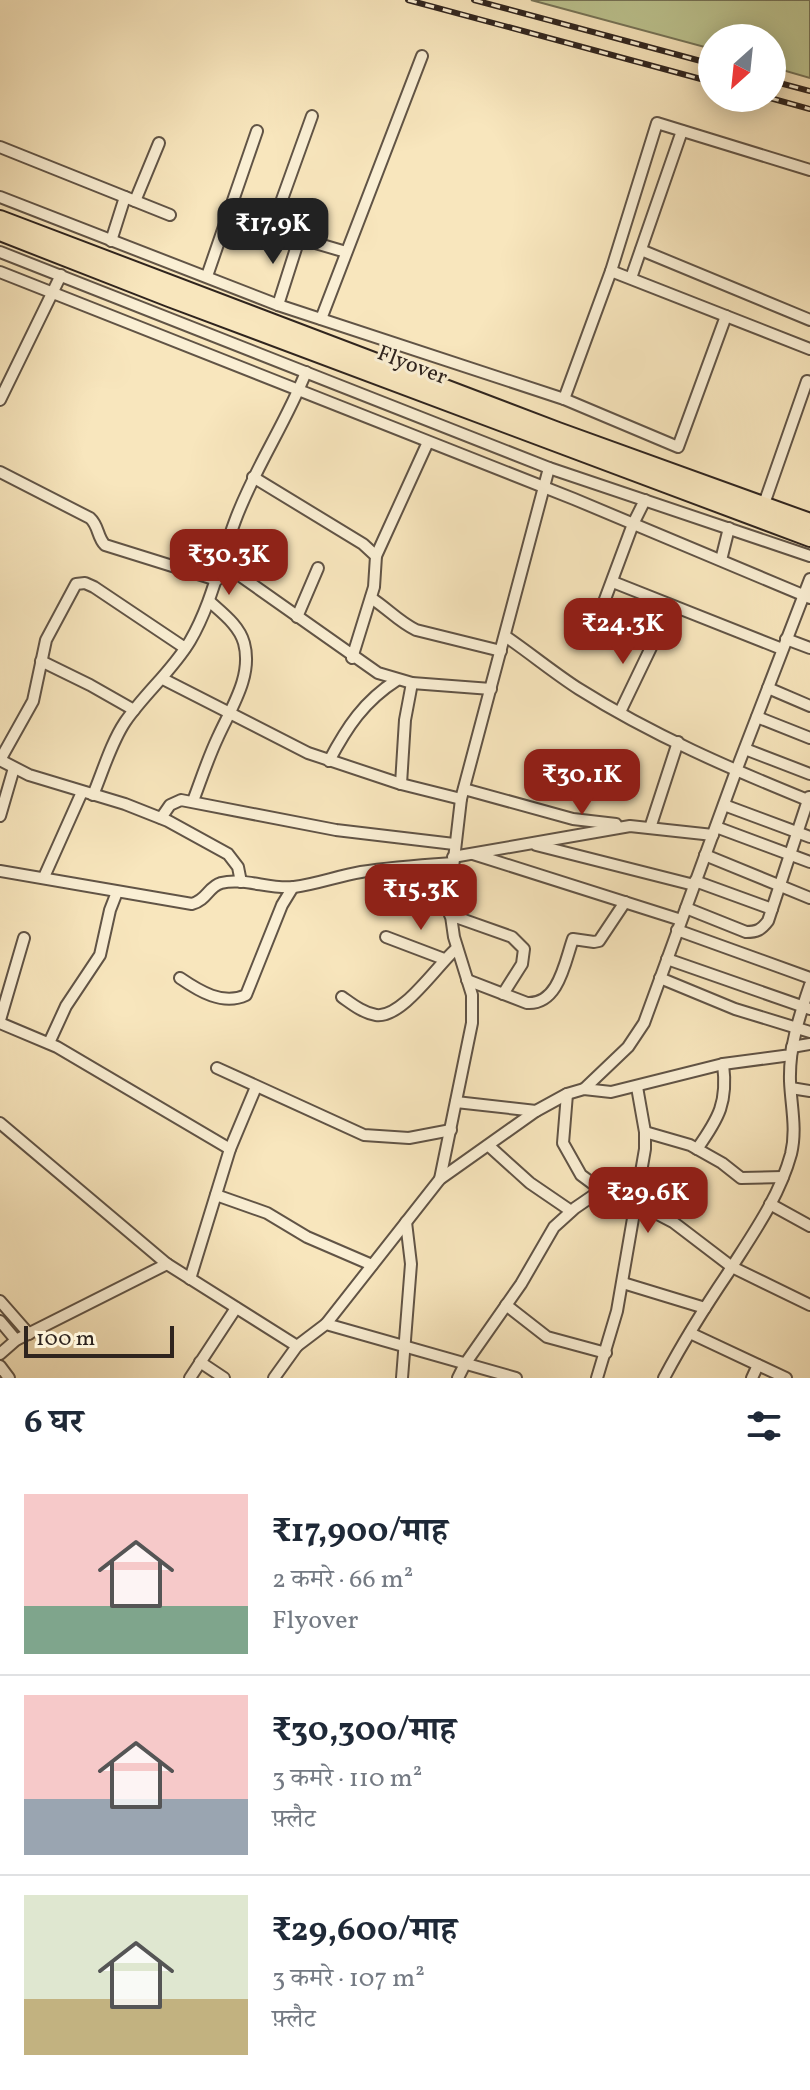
<!DOCTYPE html>
<html lang="hi">
<head>
<meta charset="utf-8">
<style>
  :root { --surface:#fff; --page:#f6f6f7; --text:#1f2937; --muted:#747a83; --line:#e0e1e3; --accent:#8f2418 }
  body { margin:0; font-family:Vollkorn,"Noto Serif Devanagari",serif; background:var(--page); color:var(--text); height:100vh; display:flex; flex-direction:column; font-size:30px; white-space:nowrap }
  * { box-sizing:border-box; margin:0 }
  p { font-size:26px; color:var(--muted) }
  .icon { flex:none; width:44px; height:44px; fill:none; stroke:currentColor; stroke-width:2; stroke-linecap:round; stroke-linejoin:round }
  .map { position:relative; height:1378px; overflow:hidden }
  .details { display:flex; flex-direction:column; background:var(--surface); flex:1 }
  .details>* { flex:none }
  .needle { width:52px; rotate:207deg }
  .controls { position:absolute; left:698px; top:24px; display:grid; gap:16px }
  .controls a { display:grid; place-items:center; width:88px; height:88px; border-radius:50%; background:var(--surface); box-shadow:0 4px 20px #0003; font-size:40px }
  .scale { position:absolute; left:24px; bottom:20px; width:150px; box-sizing:border-box; padding-left:8px; border:4px solid #2f241e; border-top:0; font-size:22px; line-height:28px; white-space:nowrap; color:#2f241e; -webkit-text-stroke:6px #faefd4; paint-order:stroke }
  .price { position:absolute; translate:-50% -68px; padding:0 18px; border-radius:16px; background:var(--accent); color:#fff; font-size:26px; line-height:52px; filter:drop-shadow(0 2px 4px #0008) }
  .price::after { content:''; position:absolute; left:50%; top:48px; width:24px; height:18px; margin-left:-12px; background:inherit; clip-path:polygon(0 0,100% 0,50% 100%) }
  .price.selected { background:#222; color:#fff }
  ul { padding:0; list-style:none }
  li { display:flex; align-items:center; gap:24px; height:200px; padding:0 24px }
  li+li { border-top:2px solid var(--line) }
  li span { display:grid; place-items:center; flex:none; width:224px; height:160px; border-radius:0px; color:#555 }
  li>.icon { margin-inline-start:auto }
  span .icon { width:96px; height:96px; fill:#fffc; stroke-width:1 }
  li b { font-size:34px }
  h2 { display:flex; justify-content:space-between; align-items:center; height:96px; padding:0 24px; font-size:34px }
  .map>svg:first-child { display:block }
  .green { fill:#bdc591; stroke:#767458; stroke-width:2 }
  .lines { fill:none; stroke-linecap:round; stroke-linejoin:round }
  .minor-casing { stroke:#615446; stroke-width:14 }
  .highway-casing { stroke:#2f241e; stroke-width:20 }
  .minor { stroke:#faefd4; stroke-width:10 }
  .highway { stroke:#f8e6bd; stroke-width:16 }
  .rail-casing { stroke:#2f241e; stroke-width:6 }
  .rail { stroke:#faefd4; stroke-width:3; stroke-dasharray:9; stroke-linecap:butt }
  .labels { text-anchor:middle; dominant-baseline:central; stroke-width:6; stroke-linejoin:round; paint-order:stroke }
  .street-label { font-size:22px; fill:#2f241e; stroke:#faefd4 }
</style>
</head>
<body>
<div class="map">
<svg width="810" height="1378" viewBox="0 0 810 1378">
  <rect width="100%" height="100%" fill="#f8e6bd"/>
  <filter id="stains"><feTurbulence type="fractalNoise" baseFrequency=".0025" numOctaves="4"/><feColorMatrix values="0 0 0 0 .2 0 0 0 0 .09 0 0 0 0 .02 0 0 0 .5 -.17"/></filter>
  <radialGradient id="worn" r=".72"><stop offset=".6" stop-color="#630" stop-opacity="0"/><stop offset="1" stop-color="#630" stop-opacity=".3"/></radialGradient>
  <polygon class="green" points="531,0 810,0 810,78 772,67 772,38 712,38 712,49"/>
  <g class="lines">
    <g class="minor-casing">
      <g id="minor">
        <polyline points="0,147 170,215"/>
        <polyline points="0,197 278,305 564,399 678,447 726,316"/>
        <polyline points="135,201 159,143"/>
        <polyline points="227,217 346,252"/>
        <polyline points="271,230 312,116"/>
        <polyline points="111,241 125,197"/>
        <polyline points="641,250 810,320"/>
        <polyline points="0,252 549,468 810,556"/>
        <polyline points="611,271 657,123 810,170"/>
        <polyline points="0,272 574,499 810,598"/>
        <polyline points="207,276 257,131"/>
        <polyline points="631,278 682,131"/>
        <polyline points="278,305 299,239"/>
        <polyline points="321,319 422,56"/>
        <polyline points="564,399 611,271 810,349"/>
        <polyline points="0,400 61,275"/>
        <path d="M0 472 90 518C99 526 97 537 105 545L217 580"/>
        <polyline points="253,477 363,544 376,556 374,587 352,658"/>
        <polyline points="765,501 807,381 810,382"/>
        <polyline points="376,556 428,442"/>
        <polyline points="721,560 729,528"/>
        <polyline points="222,563 378,673 412,683 491,689"/>
        <polyline points="613,582 782,649"/>
        <path d="M371 598C387 608 399 622 416 630L501 651"/>
        <polyline points="297,617 318,568"/>
        <polyline points="598,618 633,524 645,500"/>
        <path d="M505 636C530 653 554 673 579 689 652 735 731 769 810 801"/>
        <polyline points="786,639 810,648"/>
        <polyline points="41,661 90,685 134,710"/>
        <polyline points="163,679 308,753 401,784 461,799"/>
        <polyline points="768,688 810,706"/>
        <polyline points="620,712 657,635"/>
        <polyline points="757,717 810,738"/>
        <polyline points="745,749 810,774"/>
        <polyline points="0,760 33,701 46,640 76,584 85,583 94,587 185,648"/>
        <polyline points="0,760 29,775 125,804 168,821 228,854 238,867 241,882"/>
        <path d="M329 761C347 727 364 701 397 680"/>
        <polyline points="401,784 405,720 412,683"/>
        <polyline points="464,789 573,819 616,824"/>
        <path d="M93 795C103 771 111 743 125 722 145 693 172 671 190 641 212 603 220 561 235 521 254 469 286 423 306 372"/>
        <path d="M193 801C201 780 208 758 218 737 231 708 253 676 244 643 239 625 222 613 209 601"/>
        <polyline points="724,805 810,837"/>
        <polyline points="0,816 14,768"/>
        <polyline points="161,818 170,805 181,800 336,830 454,844"/>
        <polyline points="716,827 810,862"/>
        <polyline points="650,828 678,742"/>
        <polyline points="536,845 694,885"/>
        <polyline points="473,854 681,920"/>
        <polyline points="705,855 810,898"/>
        <polyline points="453,857 630,826 713,835"/>
        <path d="M0 871 192 904C207 900 208 887 221 883 244 877 270 890 294 887 317 884 338 876 361 872 391 867 422 865 452 863"/>
        <polyline points="44,877 82,792"/>
        <polyline points="695,881 772,909"/>
        <path d="M686 908 746 932C757 932 761 930 768 921L809 797"/>
        <polyline points="450,915 512,937 524,949 522,964 503,994"/>
        <polyline points="677,930 810,978"/>
        <polyline points="386,937 444,959"/>
        <polyline points="667,959 810,1009"/>
        <path d="M180 978C199 991 223 1006 246 995L282 905 293 887"/>
        <polyline points="660,978 735,1009 810,1032"/>
        <path d="M467 980 527 1003C559 1005 565 961 573 939L594 942 599 941 625 902"/>
        <path d="M342 997C352 1004 363 1013 376 1015 402 1019 438 964 457 948"/>
        <polyline points="0,1020 24,938"/>
        <polyline points="0,1023 57,1047 230,1149"/>
        <polyline points="49,1043 66,1006 100,955 110,910 117,892"/>
        <polyline points="217,1068 364,1135 409,1138 451,1130"/>
        <polyline points="791,1088 810,1091"/>
        <polyline points="584,1089 628,1047 644,1023 736,771 810,579"/>
        <polyline points="567,1094 563,1143 581,1175 604,1192"/>
        <polyline points="456,1102 536,1111"/>
        <polyline points="0,1123 167,1264 297,1346 326,1324 516,1378"/>
        <polyline points="645,1132 690,1145 722,1163 741,1178 783,1177"/>
        <polyline points="489,1146 530,1183 571,1211"/>
        <path d="M697 1149C719 1118 728 1102 723 1064"/>
        <polyline points="440,1179 472,1023 472,995 454,937 449,902 461,799 549,468"/>
        <polyline points="216,1195 267,1213 307,1237 372,1265"/>
        <polyline points="770,1204 810,1226"/>
        <polyline points="190,1279 230,1149 256,1087"/>
        <polyline points="623,1283 705,1308"/>
        <polyline points="0,1301 29,1334"/>
        <polyline points="506,1305 547,1337 606,1353"/>
        <polyline points="0,1321 16,1340"/>
        <polyline points="326,1324 440,1179 536,1111 567,1094 584,1089 611,1092 723,1064 791,1055 792,1047 810,1044"/>
        <polyline points="690,1333 786,1378"/>
        <polyline points="0,1354 16,1340 167,1264"/>
        <polyline points="200,1362 224,1378"/>
        <polyline points="0,1366 9,1378"/>
        <polyline points="190,1378 236,1308"/>
        <polyline points="274,1378 297,1346"/>
        <polyline points="402,1378 411,1264 406,1222"/>
        <polyline points="458,1378 465,1364 521,1284 554,1227 575,1208 594,1195 604,1192 623,1196 673,1222 732,1267 810,1305"/>
        <polyline points="597,1378 617,1311 645,1149 645,1132 637,1087"/>
        <path d="M664 1378C683 1342 705 1307 728 1273 752 1235 779 1198 791 1154 797 1129 791 1106 790 1081 789 1047 799 1017 810 985"/>
        <polyline points="752,1378 758,1365"/>
      </g>
    </g>
    <g class="highway-casing">
      <g id="highway">
        <polyline points="0,219 558,431 810,522"/>
        <polyline points="0,232 169,298 810,538"/>
      </g>
    </g>
    <use href="#minor" class="minor"/>
    <use href="#highway" class="highway"/>
    <g class="rail-casing">
      <g id="rail">
        <polyline points="408,0 712,82"/>
        <polyline points="474,0 712,64"/>
        <polyline points="772,81 810,91"/>
        <polyline points="770,98 810,109"/>
      </g>
    </g>
    <use href="#rail" class="rail"/>
  </g>
  <g class="labels">
    <g class="street-label">
      <text transform="translate(412 366) rotate(21)">Flyover</text>
    </g>
  </g>
  <rect width="100%" height="100%" filter="url(#stains)"/>
  <rect width="100%" height="100%" fill="url(#worn)"/>
</svg>
<div class="controls">
<a><svg class="needle" viewBox="-14 -14 28 28"><path d="M0-13l5 13h-10z" fill="#e53935"/><path d="M0 13l5-13h-10z" fill="#747a83"/></svg></a>
</div>
<div class="scale">100 m</div>
<b class="price selected" style="left:273px;top:266px">₹17.9K</b>
<b class="price" style="left:229px;top:597px">₹30.3K</b>
<b class="price" style="left:623px;top:666px">₹24.3K</b>
<b class="price" style="left:582px;top:817px">₹30.1K</b>
<b class="price" style="left:421px;top:932px">₹15.3K</b>
<b class="price" style="left:648px;top:1235px">₹29.6K</b>
</div>
<section class="details">
<h2>6 घर<svg class="icon" aria-label="filters" viewBox="0 0 24 24"><path d="M4 7h16M4 17h16"/><circle cx="9" cy="7" r="2"/><circle cx="15" cy="17" r="2"/></svg></h2>
<ul>
<li><span style="background:linear-gradient(#f6c9c9 70%,#7fa58c 0)"><svg class="icon" aria-label="home" viewBox="0 0 24 24"><path d="M3 11l9-7 9 7M6 9v11h12V9"/></svg></span><div><b>₹17,900/माह</b><p>2 कमरे · 66 m²</p><p>Flyover</p></div></li>
<li><span style="background:linear-gradient(#f6c9c9 65%,#9aa5b1 0)"><svg class="icon" aria-label="home" viewBox="0 0 24 24"><path d="M3 11l9-7 9 7M6 9v11h12V9"/></svg></span><div><b>₹30,300/माह</b><p>3 कमरे · 110 m²</p><p>फ़्लैट</p></div></li>
<li><span style="background:linear-gradient(#dfe7d0 65%,#c2b280 0)"><svg class="icon" aria-label="home" viewBox="0 0 24 24"><path d="M3 11l9-7 9 7M6 9v11h12V9"/></svg></span><div><b>₹29,600/माह</b><p>3 कमरे · 107 m²</p><p>फ़्लैट</p></div></li>
</ul>
</section>
</body>
</html>
